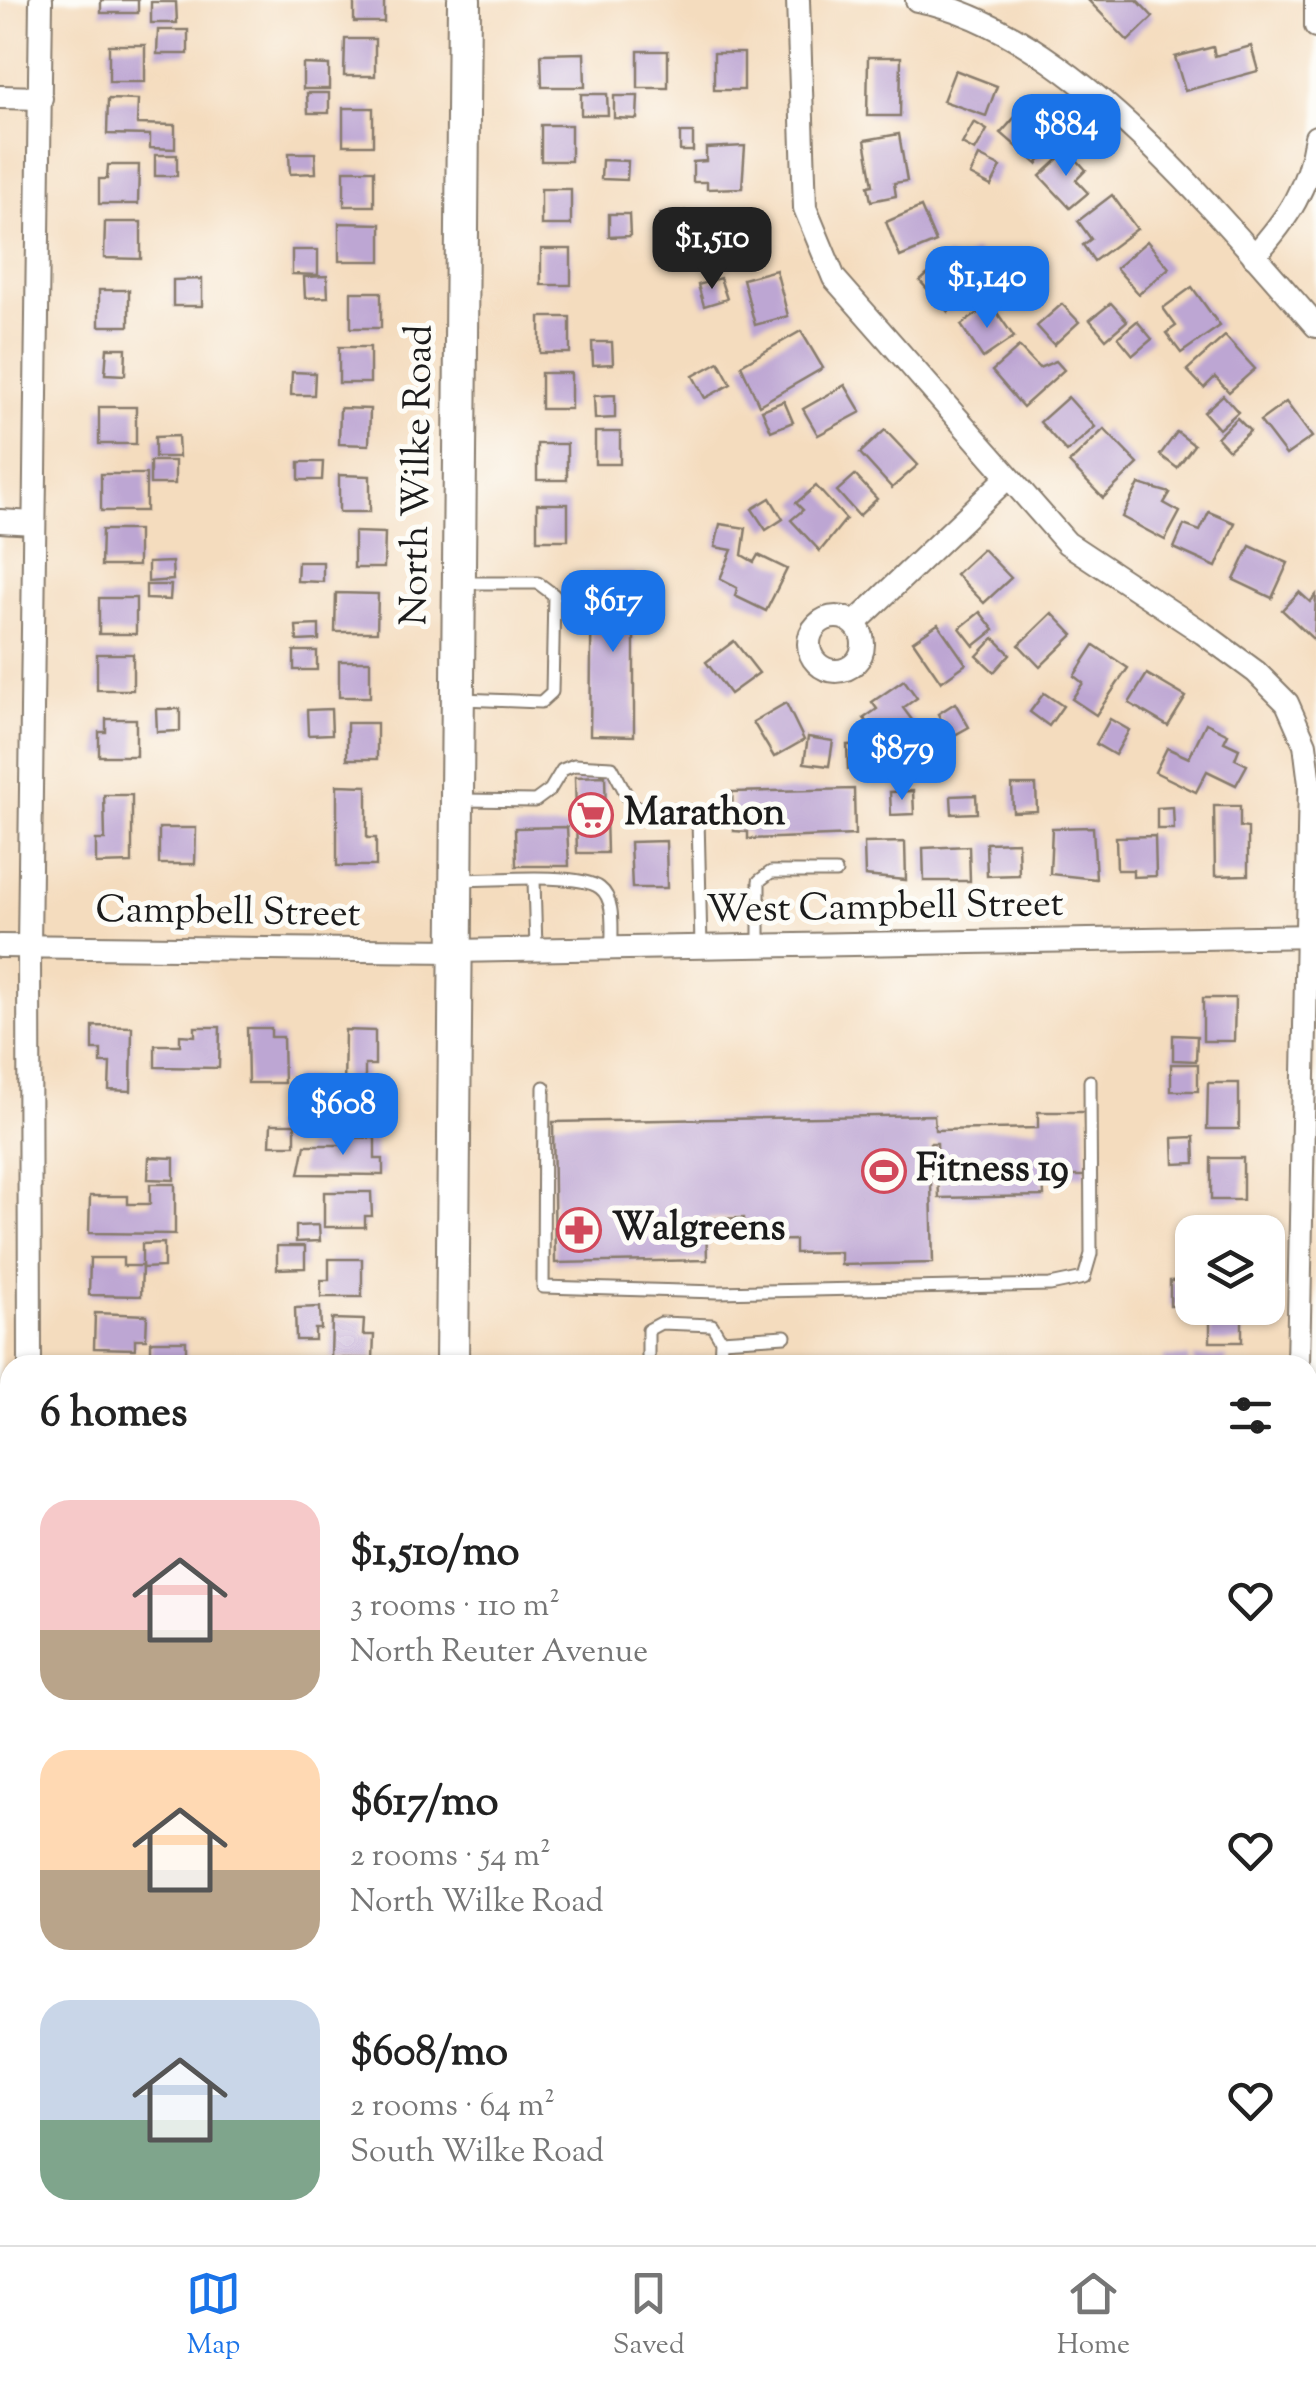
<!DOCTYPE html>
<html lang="en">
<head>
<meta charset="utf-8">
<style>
  :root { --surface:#fff; --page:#f6f6f6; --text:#222; --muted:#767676; --line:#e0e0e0; --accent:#1a73e8 }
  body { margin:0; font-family:"Sorts Mill Goudy",serif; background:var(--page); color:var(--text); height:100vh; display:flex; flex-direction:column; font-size:38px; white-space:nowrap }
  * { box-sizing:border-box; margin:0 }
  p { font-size:32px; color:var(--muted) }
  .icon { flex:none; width:55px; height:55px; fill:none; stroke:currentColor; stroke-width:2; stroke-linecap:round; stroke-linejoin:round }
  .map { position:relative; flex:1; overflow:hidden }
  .panel { position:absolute; left:0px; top:1355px; width:1318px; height:890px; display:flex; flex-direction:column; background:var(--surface); border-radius:30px 30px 0 0; box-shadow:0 2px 8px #0004 }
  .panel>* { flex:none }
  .fabs { position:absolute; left:1175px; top:1215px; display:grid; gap:20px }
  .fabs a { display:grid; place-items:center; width:110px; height:110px; border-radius:20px; background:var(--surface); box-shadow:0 2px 8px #0004; font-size:50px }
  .price { position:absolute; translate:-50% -85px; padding:0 22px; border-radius:20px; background:var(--accent); color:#fff; font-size:32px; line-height:65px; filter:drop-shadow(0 2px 5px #0008) }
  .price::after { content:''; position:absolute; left:50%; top:60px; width:30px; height:22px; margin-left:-15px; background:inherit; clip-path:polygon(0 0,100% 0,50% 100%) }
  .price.on { background:#222; color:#fff }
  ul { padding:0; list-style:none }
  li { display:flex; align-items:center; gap:30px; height:250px; padding:0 40px }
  li span { display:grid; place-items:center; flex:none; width:280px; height:200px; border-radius:30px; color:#555 }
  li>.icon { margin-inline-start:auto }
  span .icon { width:120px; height:120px; fill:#fffc; stroke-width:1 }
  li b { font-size:42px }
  h2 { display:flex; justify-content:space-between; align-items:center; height:120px; padding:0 40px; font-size:42px }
  .menu { display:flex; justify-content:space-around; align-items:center; height:140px; border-top:2px solid var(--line); background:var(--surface); font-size:28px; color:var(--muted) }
  .menu a { display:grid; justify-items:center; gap:5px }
  .menu .on { color:var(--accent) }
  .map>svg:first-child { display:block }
  .building { fill:#bda6d3 }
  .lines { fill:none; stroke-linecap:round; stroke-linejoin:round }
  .lane-casing { stroke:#887c6d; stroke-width:15 }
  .street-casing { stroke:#887c6d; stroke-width:26 }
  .secondary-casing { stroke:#887c6d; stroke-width:36 }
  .lane { stroke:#fff; stroke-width:11 }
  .street { stroke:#fff; stroke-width:22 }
  .secondary { stroke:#fff; stroke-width:32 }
  .labels { text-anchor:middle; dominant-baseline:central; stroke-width:10; stroke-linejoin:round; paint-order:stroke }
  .street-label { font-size:38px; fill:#1c1c1c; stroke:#fdfcf7 }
  .poi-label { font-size:38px; font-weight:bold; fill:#1c1c1c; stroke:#fdfcf7; text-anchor:start }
</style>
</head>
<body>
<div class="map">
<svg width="1316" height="2245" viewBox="0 0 1316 2245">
  <rect width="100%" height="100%" fill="#fdfcf7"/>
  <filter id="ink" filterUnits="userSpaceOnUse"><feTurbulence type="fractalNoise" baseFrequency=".01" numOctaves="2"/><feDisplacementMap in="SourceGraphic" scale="20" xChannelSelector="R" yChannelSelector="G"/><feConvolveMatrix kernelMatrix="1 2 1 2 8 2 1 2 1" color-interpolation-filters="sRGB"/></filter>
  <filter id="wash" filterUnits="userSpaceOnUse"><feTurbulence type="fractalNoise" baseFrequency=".0048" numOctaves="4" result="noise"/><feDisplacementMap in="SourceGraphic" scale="40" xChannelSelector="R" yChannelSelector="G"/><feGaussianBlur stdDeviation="2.25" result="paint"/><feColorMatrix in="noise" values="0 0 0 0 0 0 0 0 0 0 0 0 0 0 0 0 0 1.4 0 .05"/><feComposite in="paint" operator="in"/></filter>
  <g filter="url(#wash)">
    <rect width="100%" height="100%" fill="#f4dcbe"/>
    <g id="blocks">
      <g class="building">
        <rect x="101" y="0" width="37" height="13"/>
        <rect x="354" y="0" width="30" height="22"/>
        <polygon points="1088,0 1137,0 1153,17 1128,41"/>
        <polygon points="151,2 176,2 177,23 151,23"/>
        <polygon points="158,30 188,30 188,54 157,54"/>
        <polygon points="345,39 375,39 375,76 344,76"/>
        <rect x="109" y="45" width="36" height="37"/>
        <polygon points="1251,46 1258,71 1185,91 1175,57 1213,47 1215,56"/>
        <rect x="638" y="51" width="30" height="37"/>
        <polygon points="584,53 585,87 542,87 541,54"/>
        <rect x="714" y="53" width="30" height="37"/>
        <polygon points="868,57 901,57 900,116 867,116"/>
        <polygon points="303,64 329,65 329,89 303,89"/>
        <polygon points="955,70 997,86 986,116 943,101"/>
        <polygon points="307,93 329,93 329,113 308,113"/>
        <polygon points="581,94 607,94 608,115 581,115"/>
        <polygon points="614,96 638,96 637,119 614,118"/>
        <polygon points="108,99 138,100 137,124 175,125 175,149 150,148 150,135 107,134"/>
        <rect x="343" y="108" width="30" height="37"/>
        <polygon points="1023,108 1059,139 1037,164 1001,133"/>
        <polygon points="974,122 987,130 975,151 962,144"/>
        <rect x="541" y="125" width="30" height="36"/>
        <rect x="680" y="133" width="13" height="18"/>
        <polygon points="899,134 907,181 894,183 896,196 871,201 868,186 873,185 865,140"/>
        <polygon points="745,146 742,188 707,189 707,182 693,182 693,162 706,161 706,148"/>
        <polygon points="1068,150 1086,170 1076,180 1088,193 1070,208 1040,176"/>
        <polygon points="289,153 315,153 316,173 290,174"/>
        <rect x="155" y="155" width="22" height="21"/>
        <polygon points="979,156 1001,167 991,186 970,175"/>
        <polygon points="602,160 628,161 627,180 601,179"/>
        <polygon points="108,165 139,165 138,204 99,204 99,179 107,179"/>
        <rect x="344" y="170" width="30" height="36"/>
        <rect x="541" y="189" width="30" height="36"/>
        <polygon points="1112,195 1137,229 1094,261 1083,245 1091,239 1078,221"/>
        <polygon points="921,207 936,242 900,257 886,222"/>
        <polygon points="685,211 689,239 664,242 660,214"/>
        <polygon points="609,214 629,214 630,236 609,237"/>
        <polygon points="105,222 141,222 141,259 104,258"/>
        <polygon points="339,223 381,224 381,261 339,261"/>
        <polygon points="739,225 743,253 714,257 710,229"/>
        <polygon points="1147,241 1169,268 1139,294 1116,268"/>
        <rect x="541" y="249" width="30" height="36"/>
        <polygon points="292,250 318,250 318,275 292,274"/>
        <polygon points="974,250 993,272 948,312 920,281 948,256 957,266"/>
        <polygon points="1020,260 1033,278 1014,293 1000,275"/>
        <polygon points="776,270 788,316 755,325 743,279"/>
        <polygon points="327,276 328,297 305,298 304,277"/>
        <polygon points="720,278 727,299 704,306 698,285"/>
        <polygon points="202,279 202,306 173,306 173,280"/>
        <polygon points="1192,287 1220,326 1181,353 1166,333 1176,326 1163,308"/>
        <rect x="99" y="290" width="30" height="36"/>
        <rect x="351" y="292" width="30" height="36"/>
        <polygon points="1111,303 1127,321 1106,339 1090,320"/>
        <polygon points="991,304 1014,337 983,358 961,325"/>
        <polygon points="1062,304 1079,322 1054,345 1037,326"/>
        <rect x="540" y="317" width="30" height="36"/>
        <polygon points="1137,321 1152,339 1133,355 1118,337"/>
        <polygon points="801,331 823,368 759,405 741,365"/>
        <polygon points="1225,336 1255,369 1229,392 1215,377 1204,388 1187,370"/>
        <polygon points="592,342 612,342 613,364 593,365"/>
        <rect x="339" y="347" width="31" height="36"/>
        <polygon points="1019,347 1039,368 1056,361 1064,370 1023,407 992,371"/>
        <polygon points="107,348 126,348 125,375 105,374"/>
        <polygon points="719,362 731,384 705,398 693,376"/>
        <polygon points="292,372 315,373 314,395 291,395"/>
        <rect x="541" y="373" width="30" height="36"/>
        <polygon points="845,385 861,412 818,435 803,409"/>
        <polygon points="615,395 615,418 595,419 594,396"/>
        <polygon points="1223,395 1238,412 1219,429 1204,412"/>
        <polygon points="1068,397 1095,427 1067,452 1040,422"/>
        <polygon points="784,401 793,422 771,431 762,410"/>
        <polygon points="1286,402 1312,437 1286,455 1260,421"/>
        <rect x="99" y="407" width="37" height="37"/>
        <polygon points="340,408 370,409 369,445 339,444"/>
        <polygon points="1237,418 1250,431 1229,450 1217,437"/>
        <polygon points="1104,429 1138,464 1103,498 1069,463"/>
        <polygon points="885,430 918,465 892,488 860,453"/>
        <rect x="595" y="432" width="25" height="32"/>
        <polygon points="1177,432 1194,445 1177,468 1160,455"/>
        <polygon points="178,436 179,457 155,457 155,437"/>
        <rect x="537" y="444" width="30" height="36"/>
        <rect x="150" y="461" width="25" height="23"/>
        <polygon points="299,462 323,462 322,480 299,480"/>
        <rect x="101" y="474" width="45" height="37"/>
        <polygon points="339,475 370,476 370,512 339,512"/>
        <polygon points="855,475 877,499 859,516 837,491"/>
        <polygon points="1139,484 1170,493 1164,503 1180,512 1165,540 1122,517"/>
        <polygon points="816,486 846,519 820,551 791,520 803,510 796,503"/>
        <polygon points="770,498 783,519 766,530 752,509"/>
        <rect x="537" y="504" width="31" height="36"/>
        <polygon points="1209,512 1235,523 1216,567 1174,548 1184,525 1200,531"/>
        <polygon points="720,524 746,528 742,555 754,562 758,555 787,569 766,611 735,596 737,588 720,579 732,550 715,547"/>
        <polygon points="102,530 138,530 138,566 101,566"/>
        <polygon points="354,532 385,533 384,568 354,568"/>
        <polygon points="1250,546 1288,563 1272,598 1234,580"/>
        <polygon points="983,549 1011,578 984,603 956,574"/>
        <polygon points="172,562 173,580 148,582 148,563"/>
        <polygon points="298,562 323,562 323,582 297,581"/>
        <polygon points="592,573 634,573 634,736 590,735"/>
        <polygon points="146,585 171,585 170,600 146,599"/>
        <polygon points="1299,592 1310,602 1316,595 1314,640 1282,610"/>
        <polygon points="336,593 378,594 377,632 335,632"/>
        <rect x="99" y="598" width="37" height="36"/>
        <polygon points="980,612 994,630 974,646 960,628"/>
        <polygon points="1052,613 1073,635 1040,667 1019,645"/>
        <polygon points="938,624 966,664 941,682 913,641"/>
        <polygon points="319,625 319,640 297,641 296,626"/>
        <polygon points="994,638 1010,654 994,672 977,656"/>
        <polygon points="734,641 759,673 730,694 706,662"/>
        <polygon points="1094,645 1128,668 1096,715 1072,699 1083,683 1074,676"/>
        <rect x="294" y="651" width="23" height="19"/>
        <rect x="97" y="654" width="36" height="36"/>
        <rect x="339" y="661" width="31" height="36"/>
        <polygon points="1147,674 1186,697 1168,726 1129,703"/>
        <polygon points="904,680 917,698 903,708 915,724 883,746 864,718 877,709 872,702"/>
        <polygon points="1044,693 1063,706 1049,726 1030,712"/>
        <polygon points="786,703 804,740 774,757 753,722"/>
        <polygon points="955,703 969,727 951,737 938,714"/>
        <polygon points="156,709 180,709 180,731 157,732"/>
        <polygon points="331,709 332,734 308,735 307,710"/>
        <polygon points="106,719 136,719 136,756 99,756 99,732 106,732"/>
        <polygon points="1110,719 1129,730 1115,755 1096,744"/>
        <rect x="347" y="723" width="30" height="36"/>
        <polygon points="1206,723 1228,734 1224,742 1239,749 1235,759 1247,765 1236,785 1207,771 1196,792 1155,772 1167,748 1189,758"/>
        <polygon points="808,737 833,741 829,766 804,763"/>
        <polygon points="871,744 871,768 848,769 847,745"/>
        <polygon points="605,776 607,853 577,853 575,777"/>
        <polygon points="337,785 367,786 367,838 376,838 376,866 337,866"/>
        <polygon points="1012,785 1036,785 1037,811 1013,812"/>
        <polygon points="854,789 855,835 748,839 748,832 734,831 732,792"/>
        <polygon points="913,791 914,814 891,815 890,792"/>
        <polygon points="104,795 132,795 132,863 96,864 96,840 105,840"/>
        <polygon points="976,795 977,813 952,814 951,796"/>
        <polygon points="1214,806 1240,806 1240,827 1248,828 1248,875 1215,876"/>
        <polygon points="1173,807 1174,829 1157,829 1157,808"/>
        <polygon points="567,827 569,866 516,866 515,828"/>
        <polygon points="1093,827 1096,879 1050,874 1052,828"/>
        <polygon points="159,828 196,828 195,864 159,864"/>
        <polygon points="1155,836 1156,876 1133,877 1133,870 1117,870 1116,837"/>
        <polygon points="666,841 667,888 632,888 630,842"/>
        <polygon points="905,842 906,880 865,876 864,843"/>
        <polygon points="1018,842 1019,875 987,876 986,843"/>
        <polygon points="969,846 970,881 924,881 923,848"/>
        <polygon points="1203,998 1235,998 1234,1041 1203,1041"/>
        <polygon points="93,1026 132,1027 131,1091 109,1090 110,1063 101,1063 101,1050 93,1050"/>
        <polygon points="195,1027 220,1027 219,1068 155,1067 155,1045 180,1045 180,1035 195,1036"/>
        <polygon points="247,1028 271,1028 271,1037 283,1037 284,1083 248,1083"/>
        <polygon points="345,1030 375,1031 375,1065 365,1065 365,1091 344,1090"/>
        <polygon points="1173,1035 1197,1036 1196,1061 1173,1060"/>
        <rect x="1171" y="1064" width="27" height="27"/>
        <polygon points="317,1077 317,1102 294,1103 293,1078"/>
        <polygon points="1208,1083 1239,1083 1239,1129 1207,1129"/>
        <polygon points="1038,1112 1084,1112 1085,1176 1043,1176 1044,1196 939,1198 937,1143 930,1143 933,1263 841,1265 841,1252 795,1253 795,1240 745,1241 744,1218 706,1219 707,1260 555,1263 553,1122 934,1115 935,1130 1038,1128"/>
        <polygon points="271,1124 295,1124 295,1145 270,1145"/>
        <polygon points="341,1137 375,1138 375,1159 383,1159 383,1175 299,1174 305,1145 341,1145"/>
        <polygon points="1194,1137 1195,1163 1174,1164 1173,1138"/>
        <polygon points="149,1157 174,1158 174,1180 148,1179"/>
        <rect x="1211" y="1158" width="32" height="42"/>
        <polygon points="150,1184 175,1184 175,1234 89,1233 90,1196 128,1196 128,1204 150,1204"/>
        <polygon points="324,1192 371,1192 372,1216 365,1216 365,1227 324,1227"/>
        <polygon points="319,1225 320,1241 296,1242 296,1226"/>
        <rect x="1205" y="1226" width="32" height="6"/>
        <polygon points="164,1243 164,1267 142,1268 142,1244"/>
        <polygon points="277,1246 305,1246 305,1268 277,1269"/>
        <polygon points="90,1258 123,1258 123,1266 142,1266 141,1296 89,1295"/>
        <polygon points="329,1259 362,1259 362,1297 321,1297 321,1280 329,1280"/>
        <polygon points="1192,1280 1192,1306 1170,1306 1170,1281"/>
        <polygon points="320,1307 321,1329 315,1329 315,1340 296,1340 295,1308"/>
        <rect x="1210" y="1308" width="32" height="34"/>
        <polygon points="95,1313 147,1315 146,1339 135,1339 135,1349 94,1348"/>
        <polygon points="332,1319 364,1320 363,1335 374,1335 373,1359 331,1358"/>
        <rect x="151" y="1341" width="35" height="23"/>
        <rect x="1164" y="1357" width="25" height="8"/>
        <rect x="1194" y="1357" width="32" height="8"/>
        <polygon points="1316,1855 1316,1895 1308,1888 1308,1865"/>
        <polygon points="1308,1912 1316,1919 1316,1938 1308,1949"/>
        <rect x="278" y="2235" width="25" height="10"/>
        <polygon points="532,2235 566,2235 566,2245 527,2245 527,2237"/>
        <rect x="696" y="2235" width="45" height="10"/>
        <polygon points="863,2235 918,2235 916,2245 861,2245"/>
        <polygon points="1083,2235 1083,2245 1039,2245 1039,2237"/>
        <polygon points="1205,2235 1237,2235 1237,2243 1205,2242"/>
      </g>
    </g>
  </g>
  <g filter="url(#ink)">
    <use href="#blocks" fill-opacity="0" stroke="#887c6d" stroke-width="2.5"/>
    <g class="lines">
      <g class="lane-casing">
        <g id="lane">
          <polyline points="460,583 538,583 554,595 552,692 541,702 461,699"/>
          <polyline points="462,800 535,801 550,790 562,770 574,765 612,767 633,807 691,811 698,818 701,947"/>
          <path d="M460 880C489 880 579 872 600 888 616 900 611 931 612 948"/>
          <polyline points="534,880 536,949"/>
          <polyline points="759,946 759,881 771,872 836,872"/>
          <polyline points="544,1087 543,1287 718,1292 1050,1285 1084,1278 1091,1254 1090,1081"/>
          <polyline points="721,1340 785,1336"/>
          <polyline points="648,1365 648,1330 661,1323 712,1325 721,1340 720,1365"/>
        </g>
      </g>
      <g class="street-casing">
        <g id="street">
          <polyline points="798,0 805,208 834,278 1067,543 1203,633 1256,672 1287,703 1305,744 1310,784 1298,1365"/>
          <path d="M917 0C1067 27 1219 216 1316 326"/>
          <polyline points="1316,0 1316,26"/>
          <polyline points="0,97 41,98"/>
          <path d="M1254 256C1289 217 1308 188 1316 137"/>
          <polyline points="0,521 34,523"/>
          <circle cx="836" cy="644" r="27"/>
          <polyline points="855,623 1007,478"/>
          <polyline points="0,946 455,951 1316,936"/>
          <polyline points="30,1365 29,947 41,0"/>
          <polyline points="0,1400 10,1401"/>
          <polyline points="1308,1466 1316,1466"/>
          <polyline points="0,1809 10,1809"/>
          <polyline points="0,2224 10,2225"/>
          <polyline points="27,2245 27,2235"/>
          <polyline points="802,2245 802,2235"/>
          <polyline points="1143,2245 1143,2235"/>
        </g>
      </g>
      <g class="secondary-casing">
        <g id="secondary">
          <polyline points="452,1365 464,0"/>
          <polyline points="447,2245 447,2235"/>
        </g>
      </g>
      <use href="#lane" class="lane"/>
      <use href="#street" class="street"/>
      <use href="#secondary" class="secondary"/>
    </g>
  </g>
  <defs>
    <g id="supermarket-ring" transform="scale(2.25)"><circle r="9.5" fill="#fdfcf7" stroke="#d1495b" stroke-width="1.5"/><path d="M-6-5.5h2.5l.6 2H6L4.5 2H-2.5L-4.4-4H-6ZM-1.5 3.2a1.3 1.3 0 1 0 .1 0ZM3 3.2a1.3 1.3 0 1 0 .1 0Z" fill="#d1495b"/></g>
    <g id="stadium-ring" transform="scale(2.25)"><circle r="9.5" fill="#fdfcf7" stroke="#d1495b" stroke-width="1.5"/><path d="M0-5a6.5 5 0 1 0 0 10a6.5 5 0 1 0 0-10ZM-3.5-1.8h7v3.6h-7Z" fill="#d1495b"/></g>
    <g id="pharmacy-ring" transform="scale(2.25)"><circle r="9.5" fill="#fdfcf7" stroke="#d1495b" stroke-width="1.5"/><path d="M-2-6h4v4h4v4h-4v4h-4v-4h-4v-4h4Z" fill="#d1495b"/></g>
  </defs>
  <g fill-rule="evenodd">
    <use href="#supermarket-ring" x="591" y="815"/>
    <use href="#stadium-ring" x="884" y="1171"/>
    <use href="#pharmacy-ring" x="579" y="1230"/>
  </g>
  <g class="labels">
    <g class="street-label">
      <text transform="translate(419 475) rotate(-89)">North Wilke Road</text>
      <text transform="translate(885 909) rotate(-1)">West Campbell Street</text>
      <text transform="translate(228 914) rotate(1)">Campbell Street</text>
    </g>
    <g class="poi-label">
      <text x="624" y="815">Marathon</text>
      <text x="916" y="1171">Fitness 19</text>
      <text x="612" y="1230">Walgreens</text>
    </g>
  </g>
</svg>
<div class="fabs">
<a><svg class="icon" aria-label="layers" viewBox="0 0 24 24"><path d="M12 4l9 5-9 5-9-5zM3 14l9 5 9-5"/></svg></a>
</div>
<b class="price" style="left:1066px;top:179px">$884</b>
<b class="price on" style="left:712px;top:292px">$1,510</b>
<b class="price" style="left:987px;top:331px">$1,140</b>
<b class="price" style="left:613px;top:655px">$617</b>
<b class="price" style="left:902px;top:803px">$879</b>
<b class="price" style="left:343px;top:1158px">$608</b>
<section class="panel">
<h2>6 homes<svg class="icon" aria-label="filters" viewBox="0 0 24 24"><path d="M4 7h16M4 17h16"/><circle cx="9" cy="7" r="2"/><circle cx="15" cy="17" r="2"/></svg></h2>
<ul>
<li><span style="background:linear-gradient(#f6c9c9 65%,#b9a48a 0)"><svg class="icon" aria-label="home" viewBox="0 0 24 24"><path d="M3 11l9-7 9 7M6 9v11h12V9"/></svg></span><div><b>$1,510/mo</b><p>3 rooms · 110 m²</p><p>North Reuter Avenue</p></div><svg class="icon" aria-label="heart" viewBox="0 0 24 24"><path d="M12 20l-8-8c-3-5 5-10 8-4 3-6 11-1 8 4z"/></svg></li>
<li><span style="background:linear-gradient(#ffd9b3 60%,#b9a48a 0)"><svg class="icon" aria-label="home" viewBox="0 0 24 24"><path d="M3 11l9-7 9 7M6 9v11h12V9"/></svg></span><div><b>$617/mo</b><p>2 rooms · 54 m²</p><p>North Wilke Road</p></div><svg class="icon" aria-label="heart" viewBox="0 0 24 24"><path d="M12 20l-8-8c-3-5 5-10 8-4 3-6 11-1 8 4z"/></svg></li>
<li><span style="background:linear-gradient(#c9d6e8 60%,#7fa58c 0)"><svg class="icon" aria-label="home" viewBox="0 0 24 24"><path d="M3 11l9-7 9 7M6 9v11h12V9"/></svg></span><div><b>$608/mo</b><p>2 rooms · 64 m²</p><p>South Wilke Road</p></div><svg class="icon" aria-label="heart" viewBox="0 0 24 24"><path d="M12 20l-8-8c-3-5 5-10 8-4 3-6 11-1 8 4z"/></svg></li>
</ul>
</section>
</div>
<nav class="menu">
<a class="on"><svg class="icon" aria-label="map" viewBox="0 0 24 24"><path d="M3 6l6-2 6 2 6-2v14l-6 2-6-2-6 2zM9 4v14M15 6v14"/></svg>Map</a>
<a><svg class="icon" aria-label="saved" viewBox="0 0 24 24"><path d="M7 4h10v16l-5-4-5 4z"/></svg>Saved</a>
<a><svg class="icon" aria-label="home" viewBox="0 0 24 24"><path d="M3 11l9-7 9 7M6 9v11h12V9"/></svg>Home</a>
</nav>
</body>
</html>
